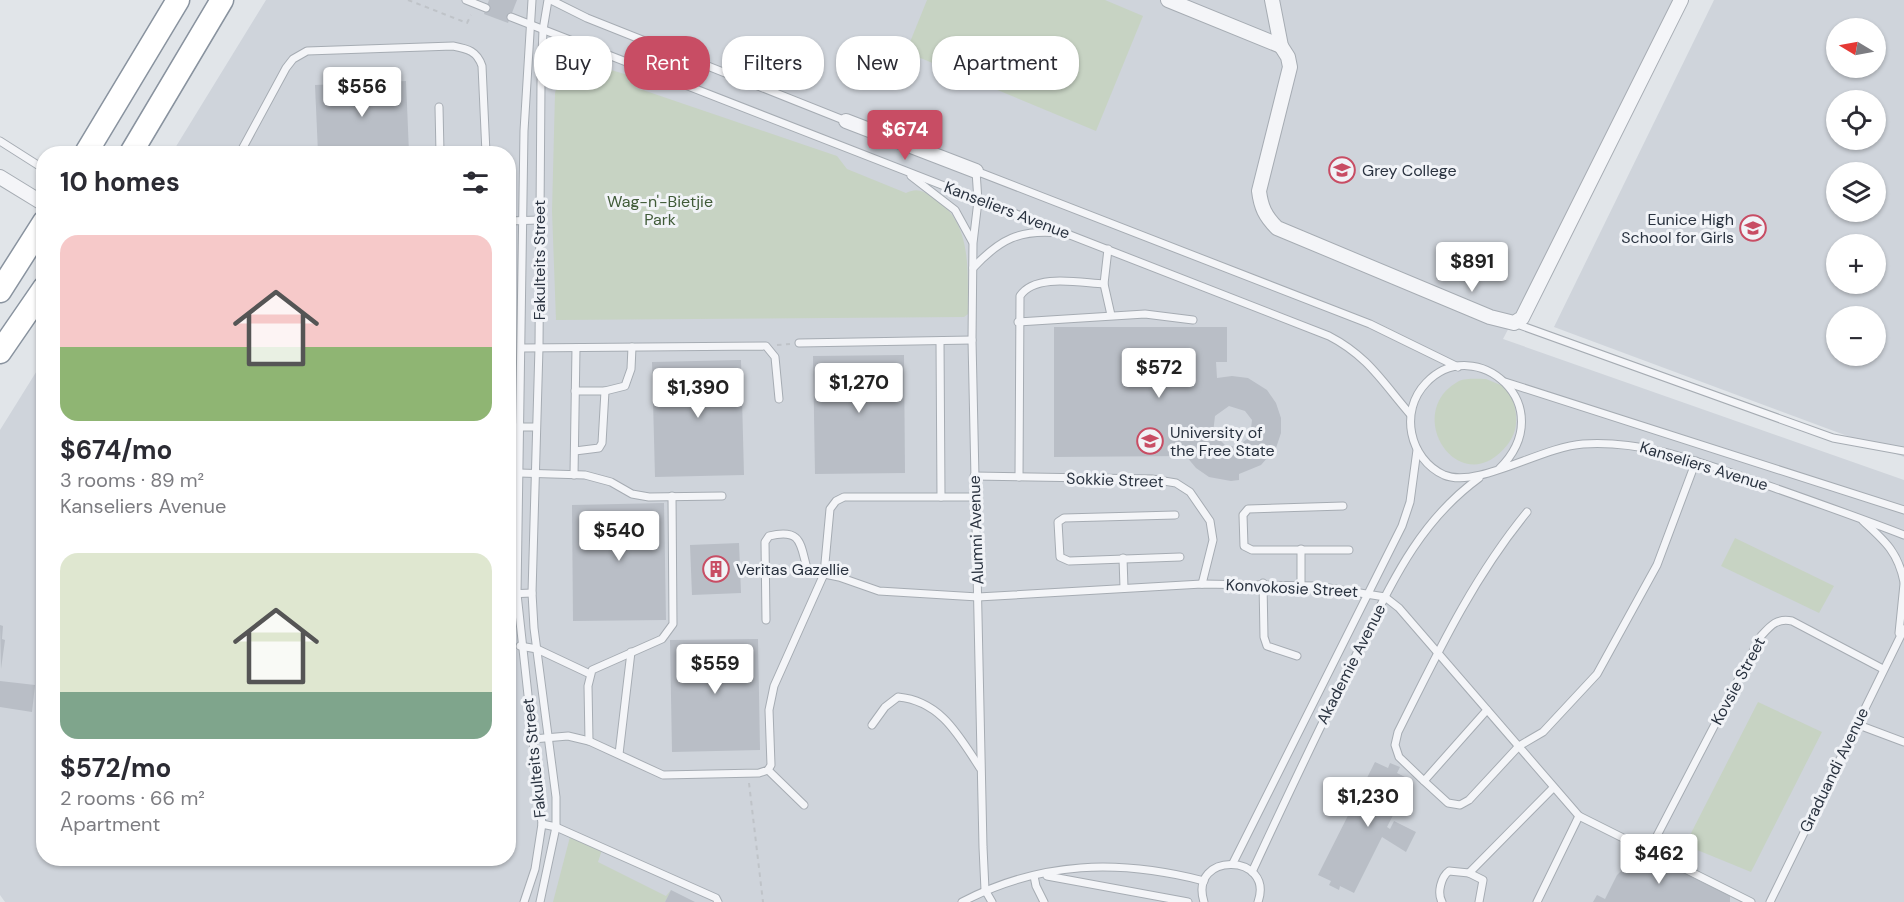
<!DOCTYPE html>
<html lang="en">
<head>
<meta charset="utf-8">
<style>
  :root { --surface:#fff; --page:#f7f7f7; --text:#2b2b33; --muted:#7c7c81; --accent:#c84d64 }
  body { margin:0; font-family:"DM Sans",sans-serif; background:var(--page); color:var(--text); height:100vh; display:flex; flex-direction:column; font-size:22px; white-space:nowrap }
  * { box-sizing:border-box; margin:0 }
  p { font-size:20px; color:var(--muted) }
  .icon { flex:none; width:33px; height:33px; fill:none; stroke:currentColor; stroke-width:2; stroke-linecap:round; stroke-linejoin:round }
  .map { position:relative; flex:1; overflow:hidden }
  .sheet { position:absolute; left:36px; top:146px; width:480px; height:720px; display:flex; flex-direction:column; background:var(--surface); border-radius:24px; box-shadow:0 2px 4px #0004 }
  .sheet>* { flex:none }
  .guide { position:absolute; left:534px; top:36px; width:570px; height:54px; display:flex; gap:12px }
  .needle { width:39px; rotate:280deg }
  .controls { position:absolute; left:1826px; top:18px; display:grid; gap:12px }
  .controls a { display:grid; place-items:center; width:60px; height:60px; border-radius:50%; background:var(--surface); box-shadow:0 2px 4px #0004; font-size:30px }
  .price { position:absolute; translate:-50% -51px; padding:0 14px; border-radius:6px; background:#fff; color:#222; font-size:20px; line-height:39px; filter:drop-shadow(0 2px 3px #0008) }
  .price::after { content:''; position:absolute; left:50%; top:36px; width:18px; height:14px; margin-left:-9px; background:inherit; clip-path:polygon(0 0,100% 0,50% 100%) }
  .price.active { background:var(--accent); color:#fff }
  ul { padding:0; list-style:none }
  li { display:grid; align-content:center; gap:12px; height:318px; padding:0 24px }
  li span { display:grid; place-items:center; height:186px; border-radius:18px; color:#555 }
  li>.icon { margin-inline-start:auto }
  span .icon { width:108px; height:108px; fill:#fffc; stroke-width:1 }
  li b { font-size:26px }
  h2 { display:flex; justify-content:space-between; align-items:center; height:72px; padding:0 24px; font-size:26px }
  .pill { padding:0 21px; border-radius:24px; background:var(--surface); box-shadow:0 2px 4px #0004; font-size:21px; line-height:54px }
  .pill.active { background:var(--accent); color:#fff }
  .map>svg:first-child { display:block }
  .built { fill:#cfd4db; fill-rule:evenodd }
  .green { fill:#c7d3c3 }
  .building { fill:#b9bec6; fill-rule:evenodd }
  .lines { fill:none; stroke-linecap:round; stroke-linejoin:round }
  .service-casing { stroke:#a6acb3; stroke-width:9 }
  .minor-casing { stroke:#a6acb3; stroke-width:16 }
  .trunk-casing { stroke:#89939f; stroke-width:25 }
  .path { stroke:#bfc3c8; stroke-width:2; stroke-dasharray:4.5 4.5; stroke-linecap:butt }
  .service { stroke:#f4f5f8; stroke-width:7 }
  .minor { stroke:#f4f5f8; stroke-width:14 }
  .trunk { stroke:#fff; stroke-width:22 }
  .labels { text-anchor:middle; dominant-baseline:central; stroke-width:6; stroke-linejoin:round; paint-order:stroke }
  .poi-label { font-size:16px; fill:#2a3340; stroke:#f1f3f7; text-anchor:start }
  .park-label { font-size:16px; fill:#405b38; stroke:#f1f3f7 }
  .street-label { font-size:16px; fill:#2a3340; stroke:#f1f3f7 }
</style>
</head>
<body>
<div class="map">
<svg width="1904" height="902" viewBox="0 0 1904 902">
  <rect width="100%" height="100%" fill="#e1e5e9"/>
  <g class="built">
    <polygon points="266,0 1680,0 1503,339 1904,480 1904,902 5,902 0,895 0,430 43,361 44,858 508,858 508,153 172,153"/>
    <path d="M1714 0H1904V457L1554 327ZM1836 28H1875V68H1836ZM1836 100H1875V140H1836ZM1836 172H1875V212H1836ZM1836 244H1875V284H1836ZM1836 316H1875V356H1836Z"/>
  </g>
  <g class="green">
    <polygon points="927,0 1105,0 1143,16 1096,131 906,52"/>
    <path d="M574 59 628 75 637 88 837 156 847 169 906 193C916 188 922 190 931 196 974 221 967 271 968 314L964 317 556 320 552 211 555 93 561 71Z"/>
    <path d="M1486 379 1508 388C1517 408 1521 427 1508 444 1461 505 1400 413 1459 381 1466 378 1478 379 1486 379Z"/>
    <polygon points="1735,538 1834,586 1819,613 1721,566"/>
    <polygon points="1758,702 1822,732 1751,872 1685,845"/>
    <polygon points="571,833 602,850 598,862 666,896 671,890 665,902 553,902"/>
  </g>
  <g class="building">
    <polygon points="489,0 517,0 508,23 484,14"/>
    <polygon points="406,81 409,153 318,153 315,85"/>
    <path d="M1054 327H1227V362H1216L1217 378 1232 376 1248 378 1267 390 1276 403 1281 418V433L1276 448 1261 465 1239 474V480L1231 481 1209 477 1196 468 1186 456 1054 457ZM1229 406 1245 411 1252 420 1250 437 1236 447 1225 445 1213 433 1215 416Z"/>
    <polygon points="904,355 905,473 815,474 813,356"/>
    <polygon points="741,360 744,475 655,477 652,362"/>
    <polygon points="664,503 666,620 573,621 572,505"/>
    <polygon points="739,543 741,593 692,595 690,545"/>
    <polygon points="0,625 3,626 2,639 5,640 1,669"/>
    <polygon points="758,639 760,750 672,752 670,640"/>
    <polygon points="0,681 35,685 32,712 0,707"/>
    <polygon points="1375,762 1388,768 1390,763 1400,767 1397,773 1411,780 1387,827 1390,829 1394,821 1416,832 1406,852 1382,837 1354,893 1340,886 1339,890 1329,885 1331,881 1318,875"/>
    <polygon points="1641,852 1730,896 1730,902 1593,902 1597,895 1605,899 1617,875"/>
    <polygon points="671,890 695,902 665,902"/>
  </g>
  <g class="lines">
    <g class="service-casing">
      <g id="service">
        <polyline points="466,0 486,8"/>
        <polyline points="551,0 587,18 846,121"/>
        <path d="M511 17 1329 336C1368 356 1383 383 1410 414"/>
        <polyline points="542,80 558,57 584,45"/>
        <polyline points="439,107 440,153"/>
        <polyline points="0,141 44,169"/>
        <path d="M240 153 286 68 293 59 307 51 453 46C468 49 477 51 482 66L486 153"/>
        <polyline points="911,176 955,210 972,241"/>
        <polyline points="508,221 539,220"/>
        <polyline points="1108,249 1104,284 1111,315"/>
        <path d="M973 268C1000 239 1020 229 1060 233"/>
        <polyline points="1018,322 1145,314 1193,320"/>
        <polyline points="1514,323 1833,438 1904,451"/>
        <polyline points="940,341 941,497"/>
        <polyline points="799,343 972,340"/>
        <polyline points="522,348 766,346 775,357 779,399"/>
        <polyline points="1505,382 1904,510"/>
        <polyline points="575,391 605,391 625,386 631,369 632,347"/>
        <polyline points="508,427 536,427"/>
        <polyline points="575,451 599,448 602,443 605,391"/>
        <path d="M1499 469C1563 406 1475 331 1426 383 1399 411 1409 459 1444 475 1477 489 1541 447 1583 444 1645 440 1698 462 1755 481 1806 499 1855 516 1904 535"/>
        <polyline points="519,473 585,475 611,482 632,494 649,497 722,496"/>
        <polyline points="574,475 576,348"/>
        <polyline points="974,476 1152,479 1176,483 1190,492 1210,521 1213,540 1202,584"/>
        <path d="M1019 477 1020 296C1035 273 1081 283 1104 284"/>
        <polyline points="1343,506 1248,509 1243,515 1244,546 1252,550 1349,550"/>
        <path d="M1527 512C1472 579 1436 656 1398 732L1395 745 1399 757 1424 781 1448 803 1460 805 1469 800 1519 746 1543 732 1597 674 1657 565 1696 461"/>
        <polyline points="1175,515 1064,518 1058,522 1060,557 1069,561 1180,557"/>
        <path d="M1863 521C1885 541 1898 552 1904 582"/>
        <polyline points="1301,549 1301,585"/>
        <polyline points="1123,558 1124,588"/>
        <polyline points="1263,583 1264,637 1267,646 1297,656"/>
        <polyline points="508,594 532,593"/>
        <path d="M766 620 765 542 769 536C802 528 800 544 807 568L810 571 839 577 879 591 978 597 1202 584 1316 586 1385 597 1399 608 1579 816 1751 902"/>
        <polyline points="1899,633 1904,584"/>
        <polyline points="520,646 537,649 590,674"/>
        <polyline points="1856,724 1904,742"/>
        <path d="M872 725 885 707 898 697C941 701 959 736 980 768"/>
        <polyline points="533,739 568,736 589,741 663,775 759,773 768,770 771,765 769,710 774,686 824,574 830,509 836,501 844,497 974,497"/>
        <polyline points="589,741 588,686 592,670 662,639 673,624 672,496"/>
        <polyline points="619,754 631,652"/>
        <polyline points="768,770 804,805"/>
        <polyline points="1424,781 1487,710"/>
        <polyline points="542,824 556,827 716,898 718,902"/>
        <path d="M1649 851 1761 636C1771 625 1777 618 1792 621L1883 669"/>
        <polyline points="1233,863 1402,526 1410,502 1417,450"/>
        <path d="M1252 872C1284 803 1316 735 1350 667 1387 595 1412 527 1479 478"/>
        <polyline points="1469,873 1553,788"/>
        <polyline points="1034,876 1036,886 1044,902"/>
        <polyline points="1047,876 1188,902"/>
        <polyline points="524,902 535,869 542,824 517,594 524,131 532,0"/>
        <polyline points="540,902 556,827 556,797 534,628 532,593 539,347 541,83 543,30 548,0"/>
        <path d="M962 902C1041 861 1119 859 1204 881"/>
        <polyline points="992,902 985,890 983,847 972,340 973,243 978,201 976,171 1370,324 1458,367"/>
        <path d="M1204 902C1188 851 1275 853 1258 902"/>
        <path d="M1442 902C1437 893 1441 877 1449 871L1469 873 1483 880 1479 902"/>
        <polyline points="1537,902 1579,816"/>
        <polyline points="1770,902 1904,629"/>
      </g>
    </g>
    <g class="minor-casing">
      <g id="minor">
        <polyline points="1168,0 1281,46"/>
        <path d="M1272 0 1281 46 1288 57 1290 67 1259 191C1261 207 1265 216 1277 228L1490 317 1514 323 1522 318 1681 0"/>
        <polyline points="846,121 976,171"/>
        <polyline points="0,177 44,204"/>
      </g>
    </g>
    <g class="trunk-casing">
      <g id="trunk">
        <polyline points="86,153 178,0"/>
        <polyline points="131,153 222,0"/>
        <polyline points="0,291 44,222"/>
        <polyline points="0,352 44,288"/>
      </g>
    </g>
    <g class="path">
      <polyline points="408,0 467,23 471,15"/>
      <polyline points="777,345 790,344"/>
      <polyline points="749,783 763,902"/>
    </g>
    <use href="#service" class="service"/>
    <use href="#minor" class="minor"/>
    <use href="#trunk" class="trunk"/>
  </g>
  <defs>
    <g id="school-ring" transform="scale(1.35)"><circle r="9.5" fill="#f1f3f7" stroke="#c84d64" stroke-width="1.5"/><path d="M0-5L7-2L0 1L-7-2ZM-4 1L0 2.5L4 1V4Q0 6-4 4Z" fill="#c84d64"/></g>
    <g id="university-ring" transform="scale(1.35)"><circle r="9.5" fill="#f1f3f7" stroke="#c84d64" stroke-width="1.5"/><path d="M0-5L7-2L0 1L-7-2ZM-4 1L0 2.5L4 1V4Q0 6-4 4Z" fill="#c84d64"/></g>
    <g id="building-ring" transform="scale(1.35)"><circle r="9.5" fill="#f1f3f7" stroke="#c84d64" stroke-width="1.5"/><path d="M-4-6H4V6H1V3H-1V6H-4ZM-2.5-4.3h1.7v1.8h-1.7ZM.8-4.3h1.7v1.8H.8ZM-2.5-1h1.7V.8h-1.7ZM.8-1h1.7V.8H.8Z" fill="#c84d64"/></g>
  </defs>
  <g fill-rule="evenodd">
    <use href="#school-ring" x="1342" y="170"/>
    <use href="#school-ring" x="1753" y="228"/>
    <use href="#university-ring" x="1150" y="441"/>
    <use href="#building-ring" x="716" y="569"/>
  </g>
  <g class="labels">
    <g class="poi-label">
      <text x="1362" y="170">Grey College</text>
      <text x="1734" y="219" text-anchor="end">Eunice High<tspan x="1734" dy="18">School for Girls</tspan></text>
      <text x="1170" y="432">University of<tspan x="1170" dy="18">the Free State</tspan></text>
      <text x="736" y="569">Veritas Gazellie</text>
    </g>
    <g class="park-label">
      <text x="660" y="201">Wag-n'-Bietjie<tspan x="660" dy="18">Park</tspan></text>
    </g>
    <g class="street-label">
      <text transform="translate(1007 210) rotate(21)">Kanseliers Avenue</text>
      <text transform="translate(539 260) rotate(-90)">Fakulteits Street</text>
      <text transform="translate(1704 466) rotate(17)">Kanseliers Avenue</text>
      <text transform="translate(1115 480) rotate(2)">Sokkie Street</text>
      <text transform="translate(976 530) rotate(-92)">Alumni Avenue</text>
      <text transform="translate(1292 588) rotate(3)">Konvokosie Street</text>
      <text transform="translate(1351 664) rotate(-63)">Akademie Avenue</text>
      <text transform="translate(1738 681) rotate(-62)">Kovsie Street</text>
      <text transform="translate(534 758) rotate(-96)">Fakulteits Street</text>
      <text transform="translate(1834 770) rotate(-64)">Graduandi Avenue</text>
    </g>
  </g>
</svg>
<div class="controls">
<a><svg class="needle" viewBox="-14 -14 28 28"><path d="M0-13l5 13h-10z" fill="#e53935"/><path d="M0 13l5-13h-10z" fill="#7c7c81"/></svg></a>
<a><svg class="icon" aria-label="locate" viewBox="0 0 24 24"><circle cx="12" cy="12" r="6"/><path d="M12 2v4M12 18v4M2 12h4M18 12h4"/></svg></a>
<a><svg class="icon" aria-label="layers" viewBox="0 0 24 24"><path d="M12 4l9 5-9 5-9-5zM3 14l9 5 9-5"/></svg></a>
<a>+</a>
<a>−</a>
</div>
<b class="price" style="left:362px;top:118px">$556</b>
<b class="price active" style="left:905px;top:161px">$674</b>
<b class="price" style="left:1472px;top:293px">$891</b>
<b class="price" style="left:1159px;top:399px">$572</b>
<b class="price" style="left:859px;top:414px">$1,270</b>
<b class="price" style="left:698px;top:419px">$1,390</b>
<b class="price" style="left:619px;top:562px">$540</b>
<b class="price" style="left:715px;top:695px">$559</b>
<b class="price" style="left:1368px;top:828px">$1,230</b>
<b class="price" style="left:1659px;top:885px">$462</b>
<div class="guide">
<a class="pill">Buy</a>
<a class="pill active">Rent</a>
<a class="pill">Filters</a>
<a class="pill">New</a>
<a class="pill">Apartment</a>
</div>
<section class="sheet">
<h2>10 homes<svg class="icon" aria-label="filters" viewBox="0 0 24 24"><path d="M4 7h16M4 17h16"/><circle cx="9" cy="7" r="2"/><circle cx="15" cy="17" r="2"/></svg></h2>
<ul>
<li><span style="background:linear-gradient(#f6c9c9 60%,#8fb573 0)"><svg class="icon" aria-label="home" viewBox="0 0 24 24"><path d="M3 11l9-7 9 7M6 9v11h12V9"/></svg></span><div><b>$674/mo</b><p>3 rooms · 89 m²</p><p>Kanseliers Avenue</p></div></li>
<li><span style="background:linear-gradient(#dfe7d0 75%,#7fa58c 0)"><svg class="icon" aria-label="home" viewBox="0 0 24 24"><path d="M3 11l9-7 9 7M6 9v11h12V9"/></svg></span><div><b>$572/mo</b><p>2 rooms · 66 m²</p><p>Apartment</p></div></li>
</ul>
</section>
</div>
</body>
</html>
